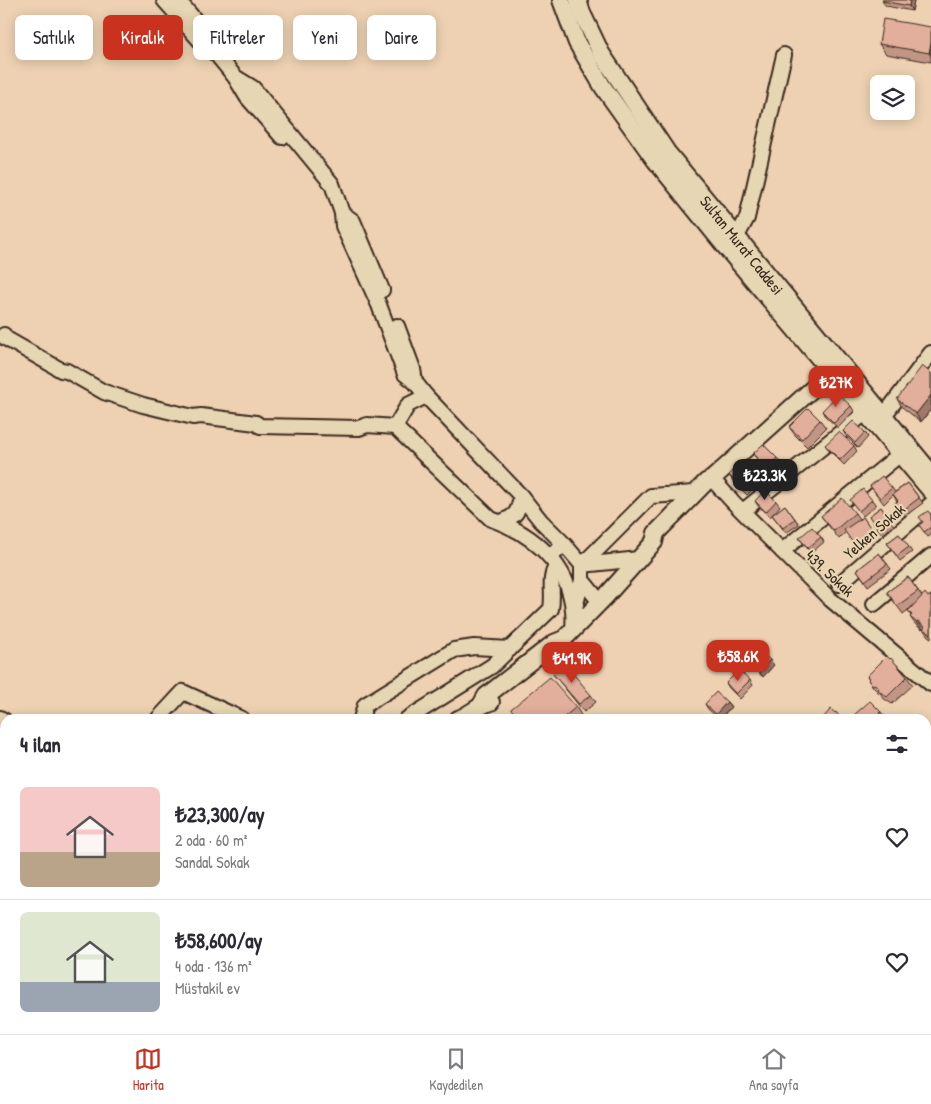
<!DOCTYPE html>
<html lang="tr">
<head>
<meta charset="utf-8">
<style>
  :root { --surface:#fff; --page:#f7f7f7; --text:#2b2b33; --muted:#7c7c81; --line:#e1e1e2; --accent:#c8321e }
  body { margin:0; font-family:"Patrick Hand",sans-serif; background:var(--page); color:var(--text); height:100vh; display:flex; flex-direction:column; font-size:19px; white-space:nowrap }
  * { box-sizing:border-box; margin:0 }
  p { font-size:16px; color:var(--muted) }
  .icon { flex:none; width:28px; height:28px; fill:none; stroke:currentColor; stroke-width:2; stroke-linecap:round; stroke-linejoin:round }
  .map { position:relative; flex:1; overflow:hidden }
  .sheet { position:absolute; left:0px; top:714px; width:931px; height:321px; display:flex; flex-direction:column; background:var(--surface); border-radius:15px 15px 0 0; box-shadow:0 2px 12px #0003 }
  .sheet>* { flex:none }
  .banner { position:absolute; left:15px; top:15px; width:500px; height:45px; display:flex; gap:10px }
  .tools { position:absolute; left:870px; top:75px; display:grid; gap:10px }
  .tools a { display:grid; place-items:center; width:45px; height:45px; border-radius:8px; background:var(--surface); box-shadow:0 2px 12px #0003; font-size:25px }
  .price { position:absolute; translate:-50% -42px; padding:0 11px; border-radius:10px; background:var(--accent); color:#fff; font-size:16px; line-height:32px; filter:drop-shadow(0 1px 2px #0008) }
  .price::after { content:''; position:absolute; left:50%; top:30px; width:15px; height:11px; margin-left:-8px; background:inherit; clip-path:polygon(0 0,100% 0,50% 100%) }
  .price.selected { background:#222; color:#fff }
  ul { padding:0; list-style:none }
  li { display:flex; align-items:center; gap:15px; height:125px; padding:0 20px }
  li+li { border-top:1px solid var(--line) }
  li span { display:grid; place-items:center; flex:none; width:140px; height:100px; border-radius:8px; color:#555 }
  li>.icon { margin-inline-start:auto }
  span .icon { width:60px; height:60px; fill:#fffc; stroke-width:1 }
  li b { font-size:21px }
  h2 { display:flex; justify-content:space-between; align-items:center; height:60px; padding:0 20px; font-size:21px }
  .chip { padding:0 18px; border-radius:8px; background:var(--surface); box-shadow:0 2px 12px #0003; font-size:18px; line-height:45px }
  .chip.selected { background:var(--accent); color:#fff }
  .tab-bar { display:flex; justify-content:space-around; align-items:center; height:70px; border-top:1px solid var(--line); background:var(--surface); font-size:14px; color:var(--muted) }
  .tab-bar a { display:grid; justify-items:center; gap:2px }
  .tab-bar .selected { color:var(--accent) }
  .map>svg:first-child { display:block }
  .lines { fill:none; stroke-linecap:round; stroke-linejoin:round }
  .minor-casing { stroke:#3b2a1e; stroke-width:18 }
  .major-casing { stroke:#3b2a1e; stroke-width:20 }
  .minor { stroke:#e7d6b3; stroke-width:14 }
  .major { stroke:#e7d6b3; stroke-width:16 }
  .wall { fill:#c29685; stroke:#3b2a1e }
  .shaded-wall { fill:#9e7a6c; stroke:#3b2a1e }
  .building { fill:#e1af9b; stroke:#3b2a1e }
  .labels { text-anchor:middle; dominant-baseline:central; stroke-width:4; stroke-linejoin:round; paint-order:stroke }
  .street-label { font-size:16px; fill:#3b2a1e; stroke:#e7d6b3 }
</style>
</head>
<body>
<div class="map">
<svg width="931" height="1034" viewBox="0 0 931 1034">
  <rect width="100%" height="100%" fill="#edd1b2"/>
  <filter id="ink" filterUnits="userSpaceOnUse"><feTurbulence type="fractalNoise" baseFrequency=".02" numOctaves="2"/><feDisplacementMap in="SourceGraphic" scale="10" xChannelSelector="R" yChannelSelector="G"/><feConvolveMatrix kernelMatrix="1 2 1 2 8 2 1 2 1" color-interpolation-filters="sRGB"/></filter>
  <g filter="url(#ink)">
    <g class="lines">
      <g class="minor-casing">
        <g id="minor">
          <polyline points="164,0 204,45 217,55 235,77 247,97 282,137"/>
          <polyline points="178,0 211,39 217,54"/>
          <polyline points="235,77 253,88 332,184 342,213 343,226 379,305 405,374 415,382 426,396 408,405 395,427"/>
          <polyline points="342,213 353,221 382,290"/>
          <polyline points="736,238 747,218 784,55"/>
          <polyline points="397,326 413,369 415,382"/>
          <path d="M4 335 5 338 61 370 67 371 104 392 143 405 193 417 201 416 256 423 260 426 359 428 367 425 395 427 491 519C540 536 578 574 573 629"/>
          <path d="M426 396 521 496C518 512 517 516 501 522"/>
          <polyline points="883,417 931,353"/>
          <polyline points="712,479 734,503 830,599 931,684"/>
          <polyline points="521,496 541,521 564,544"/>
          <polyline points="743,511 865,413"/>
          <polyline points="782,551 899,455"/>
          <polyline points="550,557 564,544 582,565 639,559"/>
          <polyline points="582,580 600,602"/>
          <polyline points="839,584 931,504"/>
          <polyline points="874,604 931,556"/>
          <polyline points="575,608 582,580 582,565 651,496 694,493"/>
          <polyline points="158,719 183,692 242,719"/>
          <polyline points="361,719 365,705 454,650 474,647 510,649"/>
          <path d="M407 719 492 666 551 609C554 593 548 580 556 566"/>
          <polyline points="926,793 931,789"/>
          <polyline points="0,867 5,871"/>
          <polyline points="0,920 5,914"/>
          <polyline points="926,951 931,948"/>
          <polyline points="558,1030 560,1034"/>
          <polyline points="836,1030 839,1034"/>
          <polyline points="0,1032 3,1034"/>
          <polyline points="21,1034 24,1030"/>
          <polyline points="180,1034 184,1030"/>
          <polyline points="719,1034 725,1030"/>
        </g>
      </g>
      <g class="major-casing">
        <g id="major">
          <polyline points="561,0 577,43 603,87 655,160 728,250 931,491"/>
          <polyline points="578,0 582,13 601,53 667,152 931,473"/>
          <polyline points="481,705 486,696 554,643 564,639 605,597 654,542 656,533 706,482 712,479 839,365"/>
          <polyline points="0,719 5,722"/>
          <path d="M458 719C470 715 478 705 491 702"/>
          <polyline points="0,741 5,744"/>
          <polyline points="362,1030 367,1034"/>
          <polyline points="393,1030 398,1034"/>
        </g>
      </g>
      <use href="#minor" class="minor"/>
      <use href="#major" class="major"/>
    </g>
    <g class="wall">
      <polygon points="882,0 914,0 912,11 886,6 882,1"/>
      <polygon points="931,27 931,62 886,54 879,44"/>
      <polygon points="931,373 931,409 921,422 902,407 897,399"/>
      <polygon points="851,406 854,411 838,428 825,416 822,411"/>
      <polygon points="820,420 826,428 807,447 795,435 789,427"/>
      <polygon points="843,431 865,432 868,437 858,448 846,436"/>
      <polygon points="825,445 854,446 857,451 844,465 829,450"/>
      <polygon points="753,454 777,458 781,463 771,473 757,459"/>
      <polygon points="729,475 753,480 756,486 747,495 733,481"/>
      <polygon points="908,483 923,503 905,516 895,503 897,501 893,495 884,504 870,486 892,488 895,492"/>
      <polygon points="850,500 872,500 876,505 863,516"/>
      <polygon points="755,501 776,501 780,506 770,517 758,506"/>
      <polygon points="785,505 799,524 786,533 772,515"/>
      <polygon points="881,507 894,526 882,534 869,516"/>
      <polygon points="855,513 859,519 863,517 875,535 857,548 846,532 839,539 821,516"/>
      <polygon points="931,515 931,535 928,537 919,525"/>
      <polygon points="899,534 912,552 900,561 887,543"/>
      <polygon points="821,537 824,542 811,553 799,538"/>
      <polygon points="879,553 891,569 868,586 857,570"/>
      <polygon points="908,577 922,596 928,597 931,595 931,638 928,636 923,629 922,630 915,624 910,617 911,616 908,611 913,606 903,614 887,592"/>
      <polygon points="750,664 774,665 763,677 754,669"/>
      <polygon points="553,674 591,695 596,702 584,712 559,681"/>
      <polygon points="867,676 907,677 913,685 892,704 883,698 880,692 879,693 874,688 868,680 869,679"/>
      <polygon points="750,680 753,685 740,699 729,688 726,683"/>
      <polygon points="727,702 731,707 720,719 719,719 708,709 705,704"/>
      <polygon points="576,707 581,715 577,719 518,719 511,709"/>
      <polygon points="881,712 887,719 857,719"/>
      <polygon points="926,734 931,739 931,766 926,770"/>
      <polygon points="5,784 5,818 0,815 0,785"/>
      <polygon points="926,912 931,919 931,933 926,937"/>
    </g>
    <g class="shaded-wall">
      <polygon points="910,0 914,0 912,11 909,6"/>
      <polygon points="931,43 931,56 929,53"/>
      <polygon points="931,395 931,409 921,422 916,414"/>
      <polygon points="918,621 923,628 922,630 916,622"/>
      <polygon points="770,660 774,665 763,677 759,672"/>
      <polygon points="727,702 731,707 719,719 716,714"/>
      <polygon points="5,832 5,846 0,853 0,838"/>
    </g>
    <g class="building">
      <polygon points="882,0 910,0 909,6 882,1"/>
      <polygon points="883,19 931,27 931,43 929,53 879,44"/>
      <polygon points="922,366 931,373 931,395 916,414 897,399"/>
      <polygon points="838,394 851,406 834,423 822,411"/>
      <polygon points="808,408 820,420 802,439 789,427"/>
      <polygon points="853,421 865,432 855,443 843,431"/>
      <polygon points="839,432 854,446 840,460 825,445"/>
      <polygon points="763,444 777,458 767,468 753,454"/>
      <polygon points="738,466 753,480 744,490 729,475"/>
      <polygon points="882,476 892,488 880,498 870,486"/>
      <polygon points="908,483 919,498 902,511 895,503 898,501 893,494"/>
      <polygon points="863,489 872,500 859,511 850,500"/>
      <polygon points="765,490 776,501 766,512 755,501"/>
      <polygon points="842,498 855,513 834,531 821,516"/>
      <polygon points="785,505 795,519 783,528 772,515"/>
      <polygon points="881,507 890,521 878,529 869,516"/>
      <polygon points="928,511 931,515 931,527 924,532 919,525 923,522 919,517"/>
      <polygon points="863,517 872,530 853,543 844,530"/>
      <polygon points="812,527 821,537 808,548 799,538"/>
      <polygon points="899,534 909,547 897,556 887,543"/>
      <polygon points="879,553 887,564 865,581 857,570"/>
      <polygon points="908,577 918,591 897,606 887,592"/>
      <polygon points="925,593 928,597 931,595 931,634 923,629 925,627 918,621 916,622 910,617 912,615 908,611"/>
      <polygon points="761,652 770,660 759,672 750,664"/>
      <polygon points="887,656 890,659 891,658 907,677 887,697 878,690 879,689 875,684 873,685 868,680 870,679 867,676"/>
      <polygon points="565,664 591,695 579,704 553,674"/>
      <polygon points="739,670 750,680 736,694 726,683"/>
      <polygon points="550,677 576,707 562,719 519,719 511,709"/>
      <polygon points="716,692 727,702 716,714 705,704"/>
      <polygon points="870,701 881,712 879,713 882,717 884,715 887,719 857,719 854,715"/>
      <polygon points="831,709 835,713 836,712 841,719 822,719"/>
      <polygon points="926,734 931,739 931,753 926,758"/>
      <polygon points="2,782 5,784 5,815 0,811 0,785"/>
      <polygon points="931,817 931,826 926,821"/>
      <polygon points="0,821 5,825 5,832 0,838"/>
      <polygon points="926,837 931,842 931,854 929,856 926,853"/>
      <polygon points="931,857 931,862 928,859"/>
      <polygon points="931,896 931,902 928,898"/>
      <polygon points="926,912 931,919 931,922 926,925"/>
      <polygon points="926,1023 931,1029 931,1034 870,1034 867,1030 926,1030"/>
      <polygon points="737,1030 825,1030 828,1034 740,1034"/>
    </g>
  </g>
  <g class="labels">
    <g class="street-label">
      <text transform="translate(742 245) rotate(51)">Sultan Murat Caddesi</text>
      <text transform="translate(874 531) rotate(-41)">Yelken Sokak</text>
      <text transform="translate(830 573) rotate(43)">439. Sokak</text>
    </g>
  </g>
</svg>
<div class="tools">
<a><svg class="icon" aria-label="layers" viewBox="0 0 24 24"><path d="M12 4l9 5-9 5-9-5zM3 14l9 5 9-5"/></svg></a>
</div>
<b class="price" style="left:836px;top:408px">₺27K</b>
<b class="price selected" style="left:765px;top:501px">₺23.3K</b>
<b class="price" style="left:738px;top:682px">₺58.6K</b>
<b class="price" style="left:572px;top:684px">₺41.9K</b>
<div class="banner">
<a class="chip">Satılık</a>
<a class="chip selected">Kiralık</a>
<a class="chip">Filtreler</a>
<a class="chip">Yeni</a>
<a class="chip">Daire</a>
</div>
<section class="sheet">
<h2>4 ilan<svg class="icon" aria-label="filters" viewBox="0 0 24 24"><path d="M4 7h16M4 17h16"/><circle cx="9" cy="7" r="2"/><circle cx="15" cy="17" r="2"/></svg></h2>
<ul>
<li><span style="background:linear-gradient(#f6c9c9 65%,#b9a48a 0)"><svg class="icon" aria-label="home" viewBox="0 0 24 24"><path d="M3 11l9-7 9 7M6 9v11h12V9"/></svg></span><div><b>₺23,300/ay</b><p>2 oda · 60 m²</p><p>Sandal Sokak</p></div><svg class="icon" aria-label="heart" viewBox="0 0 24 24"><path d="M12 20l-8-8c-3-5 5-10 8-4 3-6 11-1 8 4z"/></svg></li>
<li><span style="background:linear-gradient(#dfe7d0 70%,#9aa5b1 0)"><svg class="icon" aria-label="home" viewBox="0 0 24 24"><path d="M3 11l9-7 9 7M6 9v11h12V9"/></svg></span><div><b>₺58,600/ay</b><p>4 oda · 136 m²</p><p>Müstakil ev</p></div><svg class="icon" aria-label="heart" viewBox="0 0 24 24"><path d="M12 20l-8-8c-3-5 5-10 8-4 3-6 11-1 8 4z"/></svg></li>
</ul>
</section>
</div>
<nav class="tab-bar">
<a class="selected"><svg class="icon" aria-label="map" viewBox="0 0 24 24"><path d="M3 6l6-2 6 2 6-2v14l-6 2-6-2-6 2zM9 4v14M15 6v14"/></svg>Harita</a>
<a><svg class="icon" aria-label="saved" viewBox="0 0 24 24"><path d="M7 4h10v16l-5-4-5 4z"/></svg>Kaydedilen</a>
<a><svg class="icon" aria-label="home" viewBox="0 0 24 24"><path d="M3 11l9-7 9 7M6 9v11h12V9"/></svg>Ana sayfa</a>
</nav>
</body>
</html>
